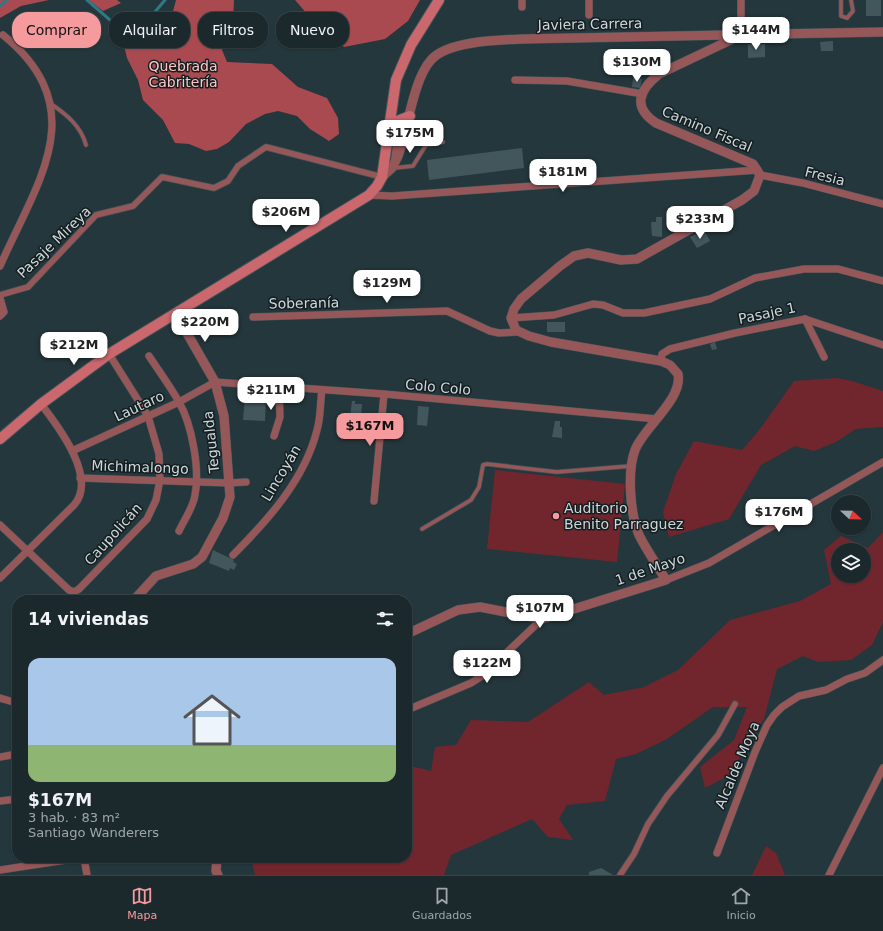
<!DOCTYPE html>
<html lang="es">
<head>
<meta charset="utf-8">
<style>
  :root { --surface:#1b292d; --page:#243135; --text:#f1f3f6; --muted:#a0a6aa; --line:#394549; --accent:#f59b9d }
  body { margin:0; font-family:"DejaVu Sans",sans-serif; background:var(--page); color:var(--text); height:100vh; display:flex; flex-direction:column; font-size:15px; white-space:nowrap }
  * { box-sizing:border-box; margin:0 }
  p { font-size:13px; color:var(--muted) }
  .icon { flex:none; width:22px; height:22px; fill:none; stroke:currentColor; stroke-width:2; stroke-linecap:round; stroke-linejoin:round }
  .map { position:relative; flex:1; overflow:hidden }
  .sheet { position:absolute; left:12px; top:595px; width:400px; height:268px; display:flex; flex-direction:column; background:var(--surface); border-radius:16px; box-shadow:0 1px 3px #0004,0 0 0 1px var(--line) }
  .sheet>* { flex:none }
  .banner { position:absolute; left:12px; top:12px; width:400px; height:36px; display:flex; gap:8px }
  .needle { width:26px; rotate:112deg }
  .buttons { position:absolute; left:831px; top:495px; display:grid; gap:8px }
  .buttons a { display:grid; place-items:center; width:40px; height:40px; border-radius:50%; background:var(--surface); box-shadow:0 1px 3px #0004,0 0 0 1px var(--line); font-size:20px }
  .price { position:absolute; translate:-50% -34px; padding:0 9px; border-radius:8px; background:#fff; color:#222; font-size:13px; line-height:26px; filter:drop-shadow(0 1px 2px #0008) }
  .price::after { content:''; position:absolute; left:50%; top:24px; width:12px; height:9px; margin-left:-6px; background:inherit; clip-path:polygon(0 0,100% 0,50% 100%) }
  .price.current { background:var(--accent); color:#111 }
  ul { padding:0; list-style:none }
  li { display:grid; align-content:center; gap:8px; height:212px; padding:0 16px }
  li+li { border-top:1px solid var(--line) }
  li span { display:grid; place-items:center; height:124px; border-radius:12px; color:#555 }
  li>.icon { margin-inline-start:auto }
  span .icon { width:72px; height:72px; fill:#fffc; stroke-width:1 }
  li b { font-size:17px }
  h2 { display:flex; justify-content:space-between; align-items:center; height:48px; padding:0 16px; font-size:17px }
  .tag { padding:0 14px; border-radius:16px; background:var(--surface); box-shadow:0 1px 3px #0004,0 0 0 1px var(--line); font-size:14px; line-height:36px }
  .tag.current { background:var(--accent); color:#111 }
  .menu { display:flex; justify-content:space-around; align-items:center; height:56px; border-top:1px solid var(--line); background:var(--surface); font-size:11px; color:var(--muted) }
  .menu a { display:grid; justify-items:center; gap:2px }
  .menu .current { color:var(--accent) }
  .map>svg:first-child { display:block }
  .green { fill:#71262d; fill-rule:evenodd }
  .forest { fill:#a94a50 }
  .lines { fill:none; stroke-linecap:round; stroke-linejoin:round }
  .stream { stroke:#2f7887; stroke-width:3 }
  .building { fill:#42575c }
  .service-casing { stroke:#425459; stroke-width:5 }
  .pedestrian-casing { stroke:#425459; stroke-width:7 }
  .minor-casing { stroke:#425459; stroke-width:8 }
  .tertiary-casing { stroke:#425459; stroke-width:10 }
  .secondary-casing { stroke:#425459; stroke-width:12 }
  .service { stroke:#965759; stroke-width:3.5 }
  .pedestrian { stroke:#965759; stroke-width:5.5 }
  .minor { stroke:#965759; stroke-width:7 }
  .tertiary { stroke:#965759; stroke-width:9 }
  .secondary { stroke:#cb686d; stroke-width:10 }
  .poi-dot { fill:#f59b9d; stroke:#141d1f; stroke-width:1.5 }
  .labels { text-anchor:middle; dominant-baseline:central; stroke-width:3; stroke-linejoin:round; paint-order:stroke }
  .street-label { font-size:14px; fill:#ccd8db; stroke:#141d1f }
  .park-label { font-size:14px; fill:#fcc6c6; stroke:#141d1f }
  .poi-label { font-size:14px; fill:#ccd8db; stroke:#141d1f; text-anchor:start }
</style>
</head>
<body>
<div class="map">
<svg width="883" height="875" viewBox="0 0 883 875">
  <rect width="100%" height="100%" fill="#24373c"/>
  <g class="green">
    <polygon points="837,378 852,381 883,391 883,427 856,429 836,442 814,451 795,446 761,465 729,519 669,537 663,512 676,474 694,441 742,450 760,429 794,381"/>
    <polygon points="495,470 625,484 617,562 487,549"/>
    <path d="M883 532V622L872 645 851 660 818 662 803 656 777 669 764 719 728 776 705 788 700 767 734 740 747 707H713L667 739 636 754 616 759 605 801 567 805 559 819 573 840 548 837 532 819 451 855 444 875H255L251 858H407V765L431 771 435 747 456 745 471 720 528 722 589 682 604 695 644 687 678 670 730 620 800 601 831 584 824 550 841 536 868 548ZM838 550H864V576H838Z"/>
    <polygon points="766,846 776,853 785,875 752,875"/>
  </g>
  <g class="forest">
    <polygon points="0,0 49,0 21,6 0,18"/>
    <polygon points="85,0 117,0 121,3 103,11 90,1"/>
    <polygon points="176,0 234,0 233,21 220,45 227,62 272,64 298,87 327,98 338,118 339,134 329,141 310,129 297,116 278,111 265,114 246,124 229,142 217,149 206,151 189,144 175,143 163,120 143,100 138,80 127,58 121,33 173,11"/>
    <polygon points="295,0 420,0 408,21 385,39 344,47 315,23"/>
  </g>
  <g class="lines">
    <g class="stream">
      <polyline points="87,0 132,39 165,0"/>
      <polyline points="0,6 7,0"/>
    </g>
  </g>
  <g class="building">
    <rect x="866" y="0" width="15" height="16"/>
    <polygon points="833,41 833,51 821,51 820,42"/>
    <polygon points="748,44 765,44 765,57 748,58"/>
    <polygon points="633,78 642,79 640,88 632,87"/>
    <polygon points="522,148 524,168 429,180 427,160"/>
    <polygon points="686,209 695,209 695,219 686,224"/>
    <polygon points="656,217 662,217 662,237 652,236 651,222 656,222"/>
    <polygon points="705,232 710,241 697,248 690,237 696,234 697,236"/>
    <rect x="547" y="322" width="18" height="10"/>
    <polygon points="715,342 717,349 712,350 710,344"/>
    <polygon points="245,397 266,398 265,421 243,420"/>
    <polygon points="352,401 355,401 355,404 362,404 361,418 350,417"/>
    <polygon points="418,406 429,407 427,426 417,425"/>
    <polygon points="555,421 560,421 560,427 562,427 562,438 552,437"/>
    <polygon points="213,550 234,560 233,562 237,564 234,570 230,568 229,571 209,563"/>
    <polygon points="601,868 613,875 589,875 589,872"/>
  </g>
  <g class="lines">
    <g class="service-casing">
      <g id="service">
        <polyline points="841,0 841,16 847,18 853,11 851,0"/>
        <path d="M51 104C66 114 81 126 86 145"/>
        <polyline points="393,159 398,122"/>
        <polyline points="394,168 413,166 426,145 443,142"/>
        <polyline points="422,529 471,500 479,487 483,465 487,464 557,472 631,466"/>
      </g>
    </g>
    <g class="pedestrian-casing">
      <g id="pedestrian">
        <polyline points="0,295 28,287 96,215 133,206 162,177 214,188 228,181 238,166 266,147 382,177"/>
        <polyline points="620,875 634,854 648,824 667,796 718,735 735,704"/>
      </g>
    </g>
    <g class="minor-casing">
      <g id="minor">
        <polyline points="522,0 522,7"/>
        <polyline points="589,0 589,15"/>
        <polyline points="741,0 741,35"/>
        <polyline points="515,80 567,81 643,94"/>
        <polyline points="760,175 803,183 883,204"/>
        <polyline points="369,195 392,196 758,170"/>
        <path d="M0 266C37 182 94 109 3 35"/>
        <polyline points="0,298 4,312 0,316"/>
        <polyline points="253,317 447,311 490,331 499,333 518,332"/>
        <polyline points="511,318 554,315 593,304 603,305 623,313 644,313 710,299 755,278 804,269 838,269 883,281"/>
        <polyline points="805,319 824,357"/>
        <path d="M149 356C159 371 170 386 179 402 192 425 200 469 195 495 193 508 184 520 179 531"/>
        <polyline points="661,361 662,354 670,349 735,333 805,319 883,345"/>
        <polyline points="274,436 280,417 279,387"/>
        <polyline points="72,451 179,402 215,382 384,394 657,419"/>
        <polyline points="80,478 229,483 246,482"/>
        <polyline points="374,501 384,394"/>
        <polyline points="0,525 69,590 74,592 79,589 147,519 156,500 160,480 159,454 148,416 109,354"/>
        <path d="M233 555C268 520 305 479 317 430 321 417 320 403 322 390"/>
        <path d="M0 578 74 505C98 478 58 426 41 404"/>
        <polyline points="666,580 709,563 883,462"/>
        <polyline points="0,698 17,703"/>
        <polyline points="407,710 471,683 482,676 542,619"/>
        <polyline points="0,757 17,754"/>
        <polyline points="0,801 17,799"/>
        <polyline points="717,853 755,752 767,725 774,715 782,707 799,696 826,690 847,679 865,673 883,660"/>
        <polyline points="84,858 87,875"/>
        <polyline points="0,870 79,858"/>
        <polyline points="829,875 883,768"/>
      </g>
    </g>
    <g class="tertiary-casing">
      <g id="tertiary">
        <path d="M382 177 392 168 398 156C408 129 413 80 431 60 447 41 498 40 522 39L883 32"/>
        <polyline points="134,600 156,576 193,564 202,557 223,518 230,497 224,416 215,382 176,314"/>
        <path d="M407 634 458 610 480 607 542 619 666 580C657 565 647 551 639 535 630 514 627 471 635 450 644 427 683 399 678 374L670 365 661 361 551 342 529 336 516 330 511 318 514 309 521 299 560 266 574 256 588 253 621 260 637 259 742 200 754 191 760 175 753 164 656 123C632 107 639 90 659 74L741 35"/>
        <polyline points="217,858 216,871 218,875"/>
      </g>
    </g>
    <g class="secondary-casing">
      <g id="secondary">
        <polyline points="390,124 410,116"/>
        <polyline points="0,439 41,404 109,354 369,195 377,186 382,177 396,80 411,45 439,0"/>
      </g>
    </g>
    <use href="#service" class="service"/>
    <use href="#pedestrian" class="pedestrian"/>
    <use href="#minor" class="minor"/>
    <use href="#tertiary" class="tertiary"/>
    <use href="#secondary" class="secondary"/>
  </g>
  <circle class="poi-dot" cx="556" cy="516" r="4"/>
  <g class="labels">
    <g class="street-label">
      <text transform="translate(590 24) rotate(-1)">Javiera Carrera</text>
      <text transform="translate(707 129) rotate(23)">Camino Fiscal</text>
      <text transform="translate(825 176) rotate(14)">Fresia</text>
      <text transform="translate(54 242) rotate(-44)">Pasaje Mireya</text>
      <text transform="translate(304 303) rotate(-1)">Soberanía</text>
      <text transform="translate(767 313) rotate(-12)">Pasaje 1</text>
      <text transform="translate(438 387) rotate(5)">Colo Colo</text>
      <text transform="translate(139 406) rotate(-25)">Lautaro</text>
      <text transform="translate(211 442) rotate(-96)">Tegualda</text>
      <text transform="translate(140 467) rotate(2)">Michimalongo</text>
      <text transform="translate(281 473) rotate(-59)">Lincoyán</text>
      <text transform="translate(113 534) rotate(-48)">Caupolicán</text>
      <text transform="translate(650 569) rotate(-19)">1 de Mayo</text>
      <text transform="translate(737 765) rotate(-67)">Alcalde Moya</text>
    </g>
    <g class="park-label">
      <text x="183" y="66">Quebrada<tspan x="183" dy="16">Cabritería</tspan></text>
    </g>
    <g class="poi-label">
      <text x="564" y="508">Auditorio<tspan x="564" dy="16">Benito Parraguez</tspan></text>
    </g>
  </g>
</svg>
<div class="buttons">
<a><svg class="needle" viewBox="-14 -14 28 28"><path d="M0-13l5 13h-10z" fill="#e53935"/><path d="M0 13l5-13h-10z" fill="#a0a6aa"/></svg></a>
<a><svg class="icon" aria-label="layers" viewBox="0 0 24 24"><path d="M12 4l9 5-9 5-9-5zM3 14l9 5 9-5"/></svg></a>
</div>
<b class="price" style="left:756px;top:51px">$144M</b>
<b class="price" style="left:637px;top:83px">$130M</b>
<b class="price" style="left:410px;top:154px">$175M</b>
<b class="price" style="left:563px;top:193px">$181M</b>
<b class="price" style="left:286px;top:233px">$206M</b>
<b class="price" style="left:700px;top:240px">$233M</b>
<b class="price" style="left:387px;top:304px">$129M</b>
<b class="price" style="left:205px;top:343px">$220M</b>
<b class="price" style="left:74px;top:366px">$212M</b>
<b class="price" style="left:271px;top:411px">$211M</b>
<b class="price current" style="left:370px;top:447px">$167M</b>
<b class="price" style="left:779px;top:533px">$176M</b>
<b class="price" style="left:540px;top:629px">$107M</b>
<b class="price" style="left:487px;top:684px">$122M</b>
<div class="banner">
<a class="tag current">Comprar</a>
<a class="tag">Alquilar</a>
<a class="tag">Filtros</a>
<a class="tag">Nuevo</a>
</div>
<section class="sheet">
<h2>14 viviendas<svg class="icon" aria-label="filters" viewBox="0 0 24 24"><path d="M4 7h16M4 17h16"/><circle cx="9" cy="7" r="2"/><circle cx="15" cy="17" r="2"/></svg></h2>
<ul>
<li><span style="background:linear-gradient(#a9c7e8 70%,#8fb573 0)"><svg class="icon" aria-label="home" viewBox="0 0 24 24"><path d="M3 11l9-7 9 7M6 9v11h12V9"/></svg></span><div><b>$167M</b><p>3 hab. · 83 m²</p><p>Santiago Wanderers</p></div></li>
</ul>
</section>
</div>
<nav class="menu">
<a class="current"><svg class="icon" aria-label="map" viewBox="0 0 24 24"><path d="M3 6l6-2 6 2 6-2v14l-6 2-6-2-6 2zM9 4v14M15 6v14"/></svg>Mapa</a>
<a><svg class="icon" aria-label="saved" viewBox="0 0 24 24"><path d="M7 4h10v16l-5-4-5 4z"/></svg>Guardados</a>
<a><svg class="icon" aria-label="home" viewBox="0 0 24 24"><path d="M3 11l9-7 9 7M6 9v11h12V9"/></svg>Inicio</a>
</nav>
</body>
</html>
